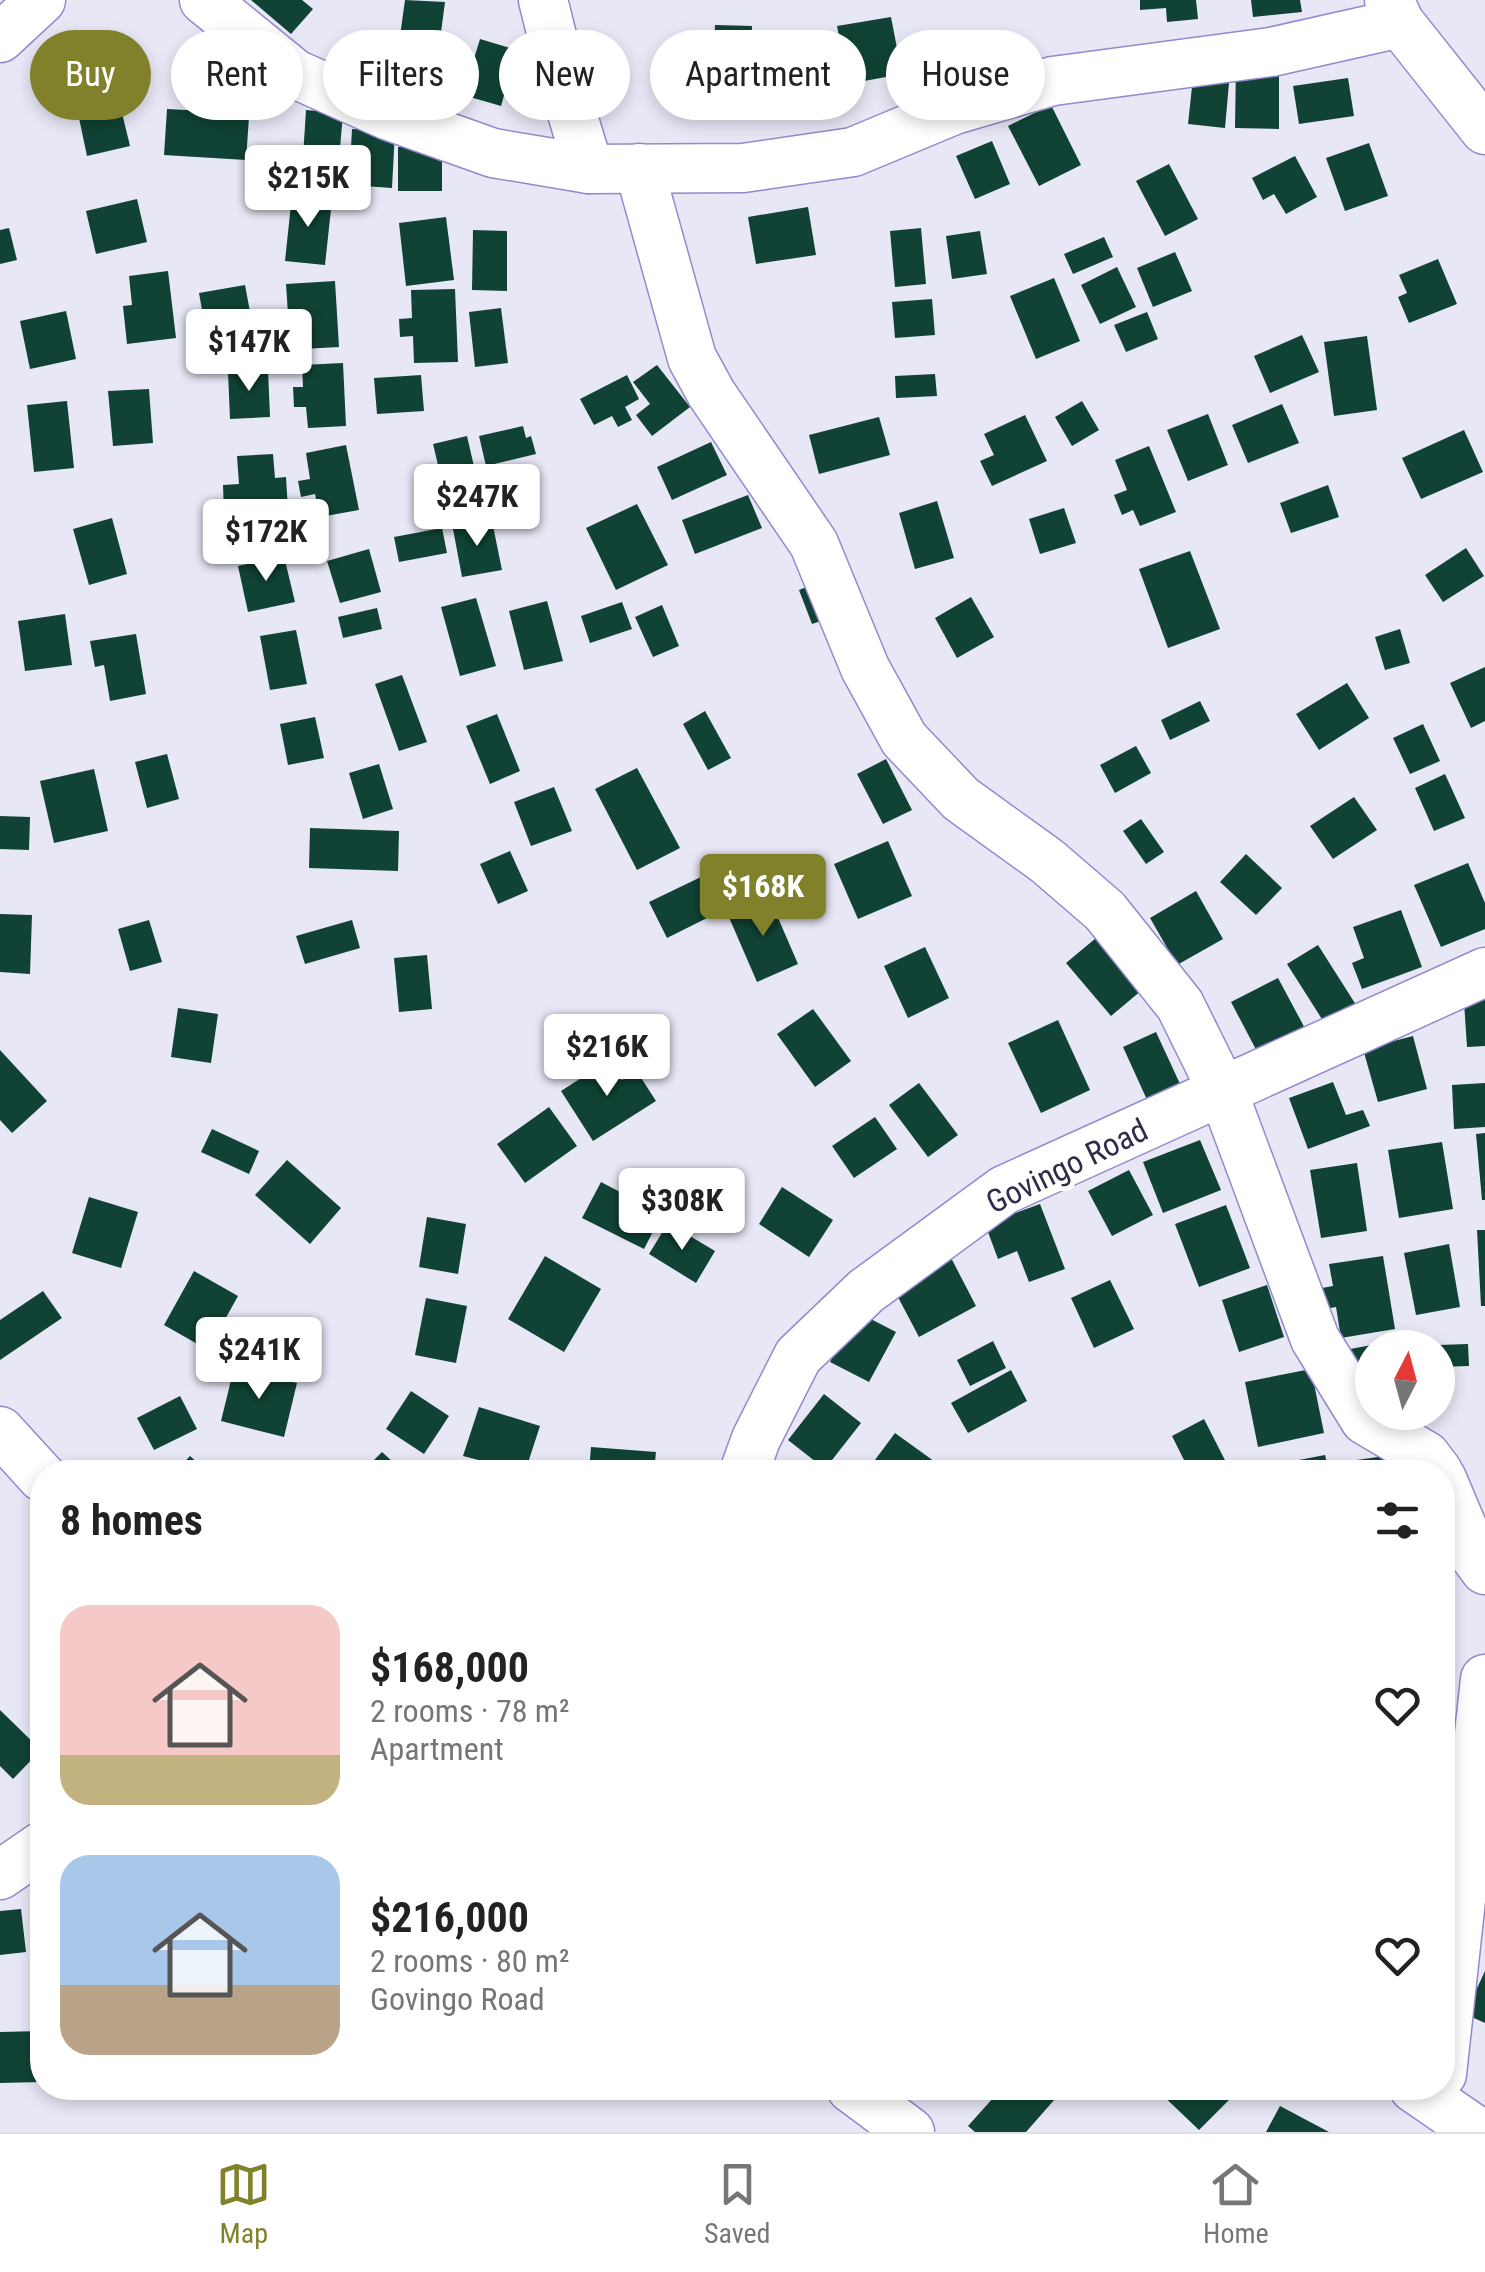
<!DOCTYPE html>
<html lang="en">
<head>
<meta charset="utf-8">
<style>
  :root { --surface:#fff; --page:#f6f6f6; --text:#222; --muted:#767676; --line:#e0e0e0; --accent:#80812a }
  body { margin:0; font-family:"Roboto Condensed",sans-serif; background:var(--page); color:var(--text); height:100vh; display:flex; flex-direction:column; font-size:38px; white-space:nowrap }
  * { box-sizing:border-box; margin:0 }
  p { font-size:32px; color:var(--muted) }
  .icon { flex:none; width:55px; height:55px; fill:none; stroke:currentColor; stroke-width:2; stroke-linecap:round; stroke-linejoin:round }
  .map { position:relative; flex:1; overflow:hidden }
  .side { position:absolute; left:30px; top:1460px; width:1425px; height:640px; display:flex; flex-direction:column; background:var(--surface); border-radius:40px; box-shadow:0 5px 15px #0003 }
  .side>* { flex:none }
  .guide { position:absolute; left:30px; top:30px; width:1425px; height:90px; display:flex; gap:20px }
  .needle { width:65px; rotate:6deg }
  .controls { position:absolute; left:1355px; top:1330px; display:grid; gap:20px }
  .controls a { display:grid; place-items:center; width:100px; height:100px; border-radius:50%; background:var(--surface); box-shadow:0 5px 15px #0003; font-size:50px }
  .price { position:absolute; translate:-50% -85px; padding:0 22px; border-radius:10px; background:#fff; color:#222; font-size:32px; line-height:65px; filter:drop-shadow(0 2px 5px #0008) }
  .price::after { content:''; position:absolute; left:50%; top:60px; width:30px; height:22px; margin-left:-15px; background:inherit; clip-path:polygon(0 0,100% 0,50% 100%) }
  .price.current { background:var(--accent); color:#fff }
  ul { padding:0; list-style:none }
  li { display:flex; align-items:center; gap:30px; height:250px; padding:0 30px }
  li span { display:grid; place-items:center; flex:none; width:280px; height:200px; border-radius:30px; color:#555 }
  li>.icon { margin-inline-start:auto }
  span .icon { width:120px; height:120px; fill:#fffc; stroke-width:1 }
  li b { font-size:42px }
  h2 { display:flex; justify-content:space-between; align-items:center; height:120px; padding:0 30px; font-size:42px }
  .pill { padding:0 35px; border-radius:45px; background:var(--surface); box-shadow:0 5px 15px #0003; font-size:35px; line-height:90px }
  .pill.current { background:var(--accent); color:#fff }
  .dock { display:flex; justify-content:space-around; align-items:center; height:140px; border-top:2px solid var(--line); background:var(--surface); font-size:28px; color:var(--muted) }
  .dock a { display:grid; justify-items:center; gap:5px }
  .dock .current { color:var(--accent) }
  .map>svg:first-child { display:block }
  .building { fill:#104335 }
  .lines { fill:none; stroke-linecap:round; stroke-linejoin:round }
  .minor-casing { stroke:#9389cf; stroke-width:51 }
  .minor { stroke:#fff; stroke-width:48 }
  .labels { text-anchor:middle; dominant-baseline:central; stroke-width:10; stroke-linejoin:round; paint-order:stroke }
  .street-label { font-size:32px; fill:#312c49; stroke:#fff }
</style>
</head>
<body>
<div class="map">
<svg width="1485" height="2132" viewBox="0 0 1485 2132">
  <rect width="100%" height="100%" fill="#e8e7f6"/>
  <g class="building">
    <polygon points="251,0 302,0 313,9 291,34"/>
    <polygon points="405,0 445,2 437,63 397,58"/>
    <polygon points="1140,0 1196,0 1198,19 1167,22 1166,8 1140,10"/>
    <polygon points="1251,0 1300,0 1302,12 1253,17"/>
    <polygon points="891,17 902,74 848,84 837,26"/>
    <polygon points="715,25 752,26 750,86 713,84"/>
    <polygon points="480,39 517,50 501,106 463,95"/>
    <polygon points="813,56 823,113 781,120 772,62"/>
    <polygon points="1236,65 1279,65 1279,129 1235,128"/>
    <polygon points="1194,68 1230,72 1225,128 1188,124"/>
    <polygon points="207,71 252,74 246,160 164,155 167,109 205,111"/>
    <polygon points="1348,78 1354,116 1299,124 1293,86"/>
    <polygon points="1051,105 1081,165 1039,186 1008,126"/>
    <polygon points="121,109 130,146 87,156 79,118"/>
    <polygon points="306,110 343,113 339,160 303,157"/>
    <polygon points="352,129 395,131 392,188 349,185"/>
    <polygon points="992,141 1010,184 975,199 956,156"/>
    <polygon points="1369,143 1388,196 1345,211 1326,158"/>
    <rect x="398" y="147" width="44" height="44"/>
    <polygon points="1295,156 1317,197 1286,214 1274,194 1263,200 1252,178"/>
    <polygon points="1169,164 1198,219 1165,236 1136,181"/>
    <polygon points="292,195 332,200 325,265 285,261"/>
    <polygon points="137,199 147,242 96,254 86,211"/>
    <polygon points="808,207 816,255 756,264 748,217"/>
    <polygon points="446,217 454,280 406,286 399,223"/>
    <polygon points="9,228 17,260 0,264 0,230"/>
    <polygon points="921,228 926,284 895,287 890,231"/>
    <polygon points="473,230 507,231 507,291 472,290"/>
    <polygon points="980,231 987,274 952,279 946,236"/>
    <polygon points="1104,237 1113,257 1073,274 1064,254"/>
    <polygon points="1175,252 1192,291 1153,307 1137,268"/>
    <polygon points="1438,259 1457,304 1409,323 1398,297 1407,293 1399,275"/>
    <polygon points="1117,267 1136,307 1100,324 1081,285"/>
    <polygon points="168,271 176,338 127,344 123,306 132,305 129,276"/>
    <polygon points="1054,278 1080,341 1036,359 1010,296"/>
    <polygon points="335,281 339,347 285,350 284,339 273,340 272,315 288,314 286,284"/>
    <polygon points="245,285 257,349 194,360 190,335 206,332 199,293"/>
    <polygon points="455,289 458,362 414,363 413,336 400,337 399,319 412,318 411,290"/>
    <polygon points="932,299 935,335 895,338 892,302"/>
    <polygon points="501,308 508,363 475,367 469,312"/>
    <polygon points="66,311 76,359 30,369 20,321"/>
    <polygon points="1147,312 1158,339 1126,352 1114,325"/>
    <polygon points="1302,335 1319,372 1270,393 1254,356"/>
    <polygon points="1367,336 1377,410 1334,416 1324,342"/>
    <polygon points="343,363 346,426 308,428 306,407 294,407 293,387 303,387 302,365"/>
    <polygon points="657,365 690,407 652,436 636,415 650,404 633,382"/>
    <polygon points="268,370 270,417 230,419 228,372"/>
    <polygon points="935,374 937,396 896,398 895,376"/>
    <polygon points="421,375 424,411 377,414 374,378"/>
    <polygon points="627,375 639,399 625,407 632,420 618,427 612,416 594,425 580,399"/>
    <polygon points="149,389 153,443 113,446 108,391"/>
    <polygon points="67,401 74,468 34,472 27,405"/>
    <polygon points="1082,401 1099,430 1072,446 1055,417"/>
    <polygon points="1282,404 1299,443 1248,463 1232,425"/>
    <polygon points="1208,414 1228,465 1188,481 1167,430"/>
    <polygon points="1025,415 1047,461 992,486 980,461 994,455 984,434"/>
    <polygon points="879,417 890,455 819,474 809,435"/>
    <polygon points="523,426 526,438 531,436 536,454 486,466 479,436"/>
    <polygon points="1464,430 1483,472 1421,499 1402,458"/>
    <polygon points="467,436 476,475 431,486 428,467 438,465 433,444"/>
    <polygon points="711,442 727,475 672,500 657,467"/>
    <polygon points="346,445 359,510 320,517 315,494 301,497 298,481 310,479 306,453"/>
    <polygon points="1149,446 1176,512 1140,526 1133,510 1122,515 1114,495 1127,490 1115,460"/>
    <polygon points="273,454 275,478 286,477 289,526 240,529 239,513 224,514 223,485 239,484 237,456"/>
    <polygon points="1328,485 1339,517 1291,533 1280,503"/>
    <polygon points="748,495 762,528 695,554 682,520"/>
    <polygon points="937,501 954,558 915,569 899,513"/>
    <polygon points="637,504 668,565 616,590 586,528"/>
    <polygon points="1064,508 1076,543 1040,554 1029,519"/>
    <polygon points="112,518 127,574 89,585 73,529"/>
    <polygon points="492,521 502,570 462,577 453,529"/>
    <polygon points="442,528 447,553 399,562 394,537"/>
    <polygon points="1466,548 1484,576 1443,602 1425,575"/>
    <polygon points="369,549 381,592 340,603 327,561"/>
    <polygon points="1190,551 1220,629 1168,648 1139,569"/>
    <polygon points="284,556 295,602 248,612 238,566"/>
    <polygon points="819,582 833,617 812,624 799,590"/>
    <polygon points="971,597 994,637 957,658 935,618"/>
    <polygon points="476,598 496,666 460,676 441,607"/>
    <polygon points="547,601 563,661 524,670 509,611"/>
    <polygon points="622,602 632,629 590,643 581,616"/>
    <polygon points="662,605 679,646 653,657 635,617"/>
    <polygon points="377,608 382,629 343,638 338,617"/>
    <polygon points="65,614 72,665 25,671 18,621"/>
    <polygon points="1400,629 1410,663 1385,670 1375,637"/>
    <polygon points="296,630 307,684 270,690 260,636"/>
    <polygon points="136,634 146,694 110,701 104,665 95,667 90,641"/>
    <polygon points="1485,667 1485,721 1471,728 1450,683"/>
    <polygon points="402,675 427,742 399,751 375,684"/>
    <polygon points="1347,683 1369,718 1319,750 1296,714"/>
    <polygon points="1200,701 1210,721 1170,740 1161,720"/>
    <polygon points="705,711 731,758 708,770 683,724"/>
    <polygon points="497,714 520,771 490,784 466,726"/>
    <polygon points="315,717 324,758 288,765 280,724"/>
    <polygon points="1423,724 1440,761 1410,774 1393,738"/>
    <polygon points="1136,746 1151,773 1115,793 1100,765"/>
    <polygon points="167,754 179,799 147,808 135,762"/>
    <polygon points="886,759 912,810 883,824 857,774"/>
    <polygon points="379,764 393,809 363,819 349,773"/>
    <polygon points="637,768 680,848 637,870 595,789"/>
    <polygon points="94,769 108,831 54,843 40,781"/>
    <polygon points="1445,774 1465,818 1434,831 1415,788"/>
    <polygon points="554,787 572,831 531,846 514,802"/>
    <polygon points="1354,797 1377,830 1333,859 1310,826"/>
    <polygon points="0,816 30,817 29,850 0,849"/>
    <polygon points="1141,819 1164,852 1146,864 1123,831"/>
    <polygon points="310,828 399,831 398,871 309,868"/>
    <polygon points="888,841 912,896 858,919 834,864"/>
    <polygon points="510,851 528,891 498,904 480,864"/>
    <polygon points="1246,854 1282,888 1256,915 1220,882"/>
    <polygon points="1468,863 1485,903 1485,929 1441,947 1414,885"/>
    <polygon points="703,876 721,911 667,938 649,902"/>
    <polygon points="1196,891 1223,939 1177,965 1150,918"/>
    <polygon points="769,897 798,964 757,982 728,915"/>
    <polygon points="1401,910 1422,967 1362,989 1352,963 1364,958 1353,927"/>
    <polygon points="0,914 32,915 30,974 0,972"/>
    <polygon points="149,920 162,962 130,971 118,929"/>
    <polygon points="352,920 360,948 305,964 296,936"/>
    <polygon points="1096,938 1142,990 1111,1016 1066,963"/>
    <polygon points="1318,945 1358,1008 1327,1027 1287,964"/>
    <polygon points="925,947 949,998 908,1018 884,966"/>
    <polygon points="427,955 432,1009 399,1012 394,958"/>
    <polygon points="1278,978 1308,1034 1261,1059 1231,1002"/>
    <polygon points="1485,986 1485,1046 1467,1047 1463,987"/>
    <polygon points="178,1008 218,1014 211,1063 171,1057"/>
    <polygon points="813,1009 851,1061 815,1087 777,1034"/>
    <polygon points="1058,1020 1090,1090 1041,1113 1008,1043"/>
    <polygon points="1156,1032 1181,1086 1148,1102 1123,1047"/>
    <polygon points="1413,1036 1427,1089 1378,1102 1363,1049"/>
    <polygon points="0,1050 47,1101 12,1133 0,1120"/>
    <polygon points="609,1060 622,1080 636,1070 656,1101 593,1141 561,1091"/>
    <polygon points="1333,1082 1346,1115 1363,1110 1370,1126 1308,1149 1289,1098"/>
    <polygon points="919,1083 958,1135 928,1157 889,1105"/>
    <polygon points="1485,1083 1485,1127 1454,1129 1452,1085"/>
    <polygon points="549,1107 577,1146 525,1183 497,1144"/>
    <polygon points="875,1117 897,1149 854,1178 832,1146"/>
    <polygon points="212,1129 259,1151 249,1174 201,1152"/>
    <polygon points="1485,1133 1485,1200 1482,1200 1476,1134"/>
    <polygon points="1200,1140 1221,1190 1163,1213 1143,1162"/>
    <polygon points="1442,1142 1453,1209 1399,1218 1388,1150"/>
    <polygon points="287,1160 341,1208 310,1244 255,1195"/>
    <polygon points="1357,1163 1367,1231 1321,1238 1310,1170"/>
    <polygon points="1129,1170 1153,1215 1112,1236 1088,1191"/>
    <polygon points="601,1182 662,1214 644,1249 582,1218"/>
    <polygon points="782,1187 833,1220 809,1257 759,1224"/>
    <polygon points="89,1197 138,1212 121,1268 72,1253"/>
    <polygon points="1040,1204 1065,1269 1029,1282 1017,1251 998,1259 985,1224"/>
    <polygon points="1226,1205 1250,1268 1199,1287 1175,1224"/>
    <polygon points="427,1217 466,1224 458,1274 419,1267"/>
    <polygon points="668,1223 715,1251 696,1283 649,1254"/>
    <polygon points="1477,1230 1485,1230 1485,1306 1481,1306"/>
    <polygon points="1449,1244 1460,1307 1416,1315 1404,1253"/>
    <polygon points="948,1252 976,1306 919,1337 890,1282"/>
    <polygon points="545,1256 601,1289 564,1352 508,1319"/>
    <polygon points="1383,1256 1395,1329 1341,1338 1336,1307 1325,1309 1322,1288 1333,1286 1329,1264"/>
    <polygon points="194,1271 238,1296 208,1350 164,1325"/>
    <polygon points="1110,1280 1134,1329 1094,1348 1071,1298"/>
    <polygon points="1267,1285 1284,1337 1239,1352 1222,1300"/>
    <polygon points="43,1291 62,1318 0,1360 0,1320"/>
    <polygon points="426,1298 467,1306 456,1363 415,1355"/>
    <polygon points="857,1312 896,1332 869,1382 830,1362"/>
    <polygon points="993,1341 1006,1368 970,1386 957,1360"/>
    <polygon points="1468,1344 1469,1366 1438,1367 1438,1345"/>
    <polygon points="1372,1345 1372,1397 1359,1399 1350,1349"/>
    <polygon points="234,1368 297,1383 284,1437 221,1421"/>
    <polygon points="1311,1369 1324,1433 1258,1447 1245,1382"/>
    <polygon points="1011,1370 1027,1401 968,1433 951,1403"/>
    <polygon points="411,1391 449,1416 424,1454 386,1429"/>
    <polygon points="824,1394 861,1423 825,1469 788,1440"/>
    <polygon points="180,1396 197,1429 154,1450 137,1418"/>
    <polygon points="479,1407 540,1426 525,1472 463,1456"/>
    <polygon points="1204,1419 1231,1472 1190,1472 1172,1436"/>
    <polygon points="895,1433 949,1472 866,1472"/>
    <polygon points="591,1447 656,1452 654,1472 589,1472"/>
    <polygon points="382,1452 404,1472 362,1472"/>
    <polygon points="1405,1453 1408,1472 1359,1472 1357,1460"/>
    <polygon points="1325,1455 1329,1472 1268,1472 1267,1466"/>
    <polygon points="190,1456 208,1472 175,1472"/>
    <polygon points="0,1710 41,1750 13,1779 0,1766"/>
    <polygon points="21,1909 26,1952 0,1955 0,1911"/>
    <polygon points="1485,1971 1485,2023 1465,2014"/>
    <polygon points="42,2031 42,2082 0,2083 0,2032"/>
    <polygon points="1002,2088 1041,2088 1055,2099 1026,2132 975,2132 968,2126"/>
    <polygon points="1155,2088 1224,2088 1233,2096 1199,2130"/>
    <polygon points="1280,2106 1329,2132 1266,2132"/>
  </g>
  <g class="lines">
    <g class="minor-casing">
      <g id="minor">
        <polyline points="204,0 295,74 389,116 493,153 589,169 743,168 853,152 954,110 1053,81 1271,52 1400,23"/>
        <polyline points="543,0 568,100 589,169"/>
        <polyline points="1389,0 1400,23 1485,130"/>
        <polyline points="0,38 41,0"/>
        <polyline points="639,168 692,358 711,393 814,544 865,668 904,739 961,799 1047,861 1105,911 1180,1005 1223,1092 1315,1339 1365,1420 1426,1456 1438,1472"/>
        <polyline points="0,1431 42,1477"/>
        <polyline points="744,1472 756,1439 798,1356 866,1291 1004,1190 1485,972"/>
        <polyline points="1442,1479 1474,1555 1485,1570"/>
        <polyline points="0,1875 42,1846"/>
        <polyline points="1442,2074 1485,1679"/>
        <polyline points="851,2088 910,2132"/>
        <polyline points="1414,2088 1478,2132"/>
      </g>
    </g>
    <use href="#minor" class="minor"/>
  </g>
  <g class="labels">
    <g class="street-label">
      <text transform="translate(1067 1166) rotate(-26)">Govingo Road</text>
    </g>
  </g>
</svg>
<div class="controls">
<a><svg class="needle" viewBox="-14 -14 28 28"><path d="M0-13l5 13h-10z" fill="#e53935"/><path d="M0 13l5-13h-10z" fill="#767676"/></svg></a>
</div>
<b class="price" style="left:308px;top:230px">$215K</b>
<b class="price" style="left:249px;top:394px">$147K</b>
<b class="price" style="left:477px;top:549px">$247K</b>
<b class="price" style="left:266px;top:584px">$172K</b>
<b class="price current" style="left:763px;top:939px">$168K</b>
<b class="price" style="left:607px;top:1099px">$216K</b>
<b class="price" style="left:682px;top:1253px">$308K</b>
<b class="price" style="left:259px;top:1402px">$241K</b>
<div class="guide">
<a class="pill current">Buy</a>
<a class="pill">Rent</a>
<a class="pill">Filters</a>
<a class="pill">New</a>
<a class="pill">Apartment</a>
<a class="pill">House</a>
</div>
<section class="side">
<h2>8 homes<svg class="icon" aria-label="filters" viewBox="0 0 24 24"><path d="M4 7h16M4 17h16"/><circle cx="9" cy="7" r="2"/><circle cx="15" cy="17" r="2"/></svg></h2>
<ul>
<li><span style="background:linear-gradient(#f6c9c9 75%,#c2b280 0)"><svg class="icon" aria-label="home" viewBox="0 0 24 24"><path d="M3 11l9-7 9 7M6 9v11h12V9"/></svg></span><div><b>$168,000</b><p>2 rooms · 78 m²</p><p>Apartment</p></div><svg class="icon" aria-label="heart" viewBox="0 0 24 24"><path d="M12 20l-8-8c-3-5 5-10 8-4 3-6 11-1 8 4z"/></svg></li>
<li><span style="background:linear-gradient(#a9c7e8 65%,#b9a48a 0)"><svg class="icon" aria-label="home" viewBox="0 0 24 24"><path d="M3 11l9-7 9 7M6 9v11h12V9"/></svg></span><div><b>$216,000</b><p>2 rooms · 80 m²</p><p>Govingo Road</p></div><svg class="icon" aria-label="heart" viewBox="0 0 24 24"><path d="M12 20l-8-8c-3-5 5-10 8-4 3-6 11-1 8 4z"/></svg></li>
</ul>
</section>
</div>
<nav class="dock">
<a class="current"><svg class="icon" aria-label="map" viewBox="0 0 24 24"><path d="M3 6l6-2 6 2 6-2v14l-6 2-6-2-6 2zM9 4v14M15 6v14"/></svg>Map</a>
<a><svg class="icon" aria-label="saved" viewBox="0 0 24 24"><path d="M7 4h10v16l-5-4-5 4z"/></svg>Saved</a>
<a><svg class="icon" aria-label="home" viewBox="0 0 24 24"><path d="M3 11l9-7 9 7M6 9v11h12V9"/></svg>Home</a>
</nav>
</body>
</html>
